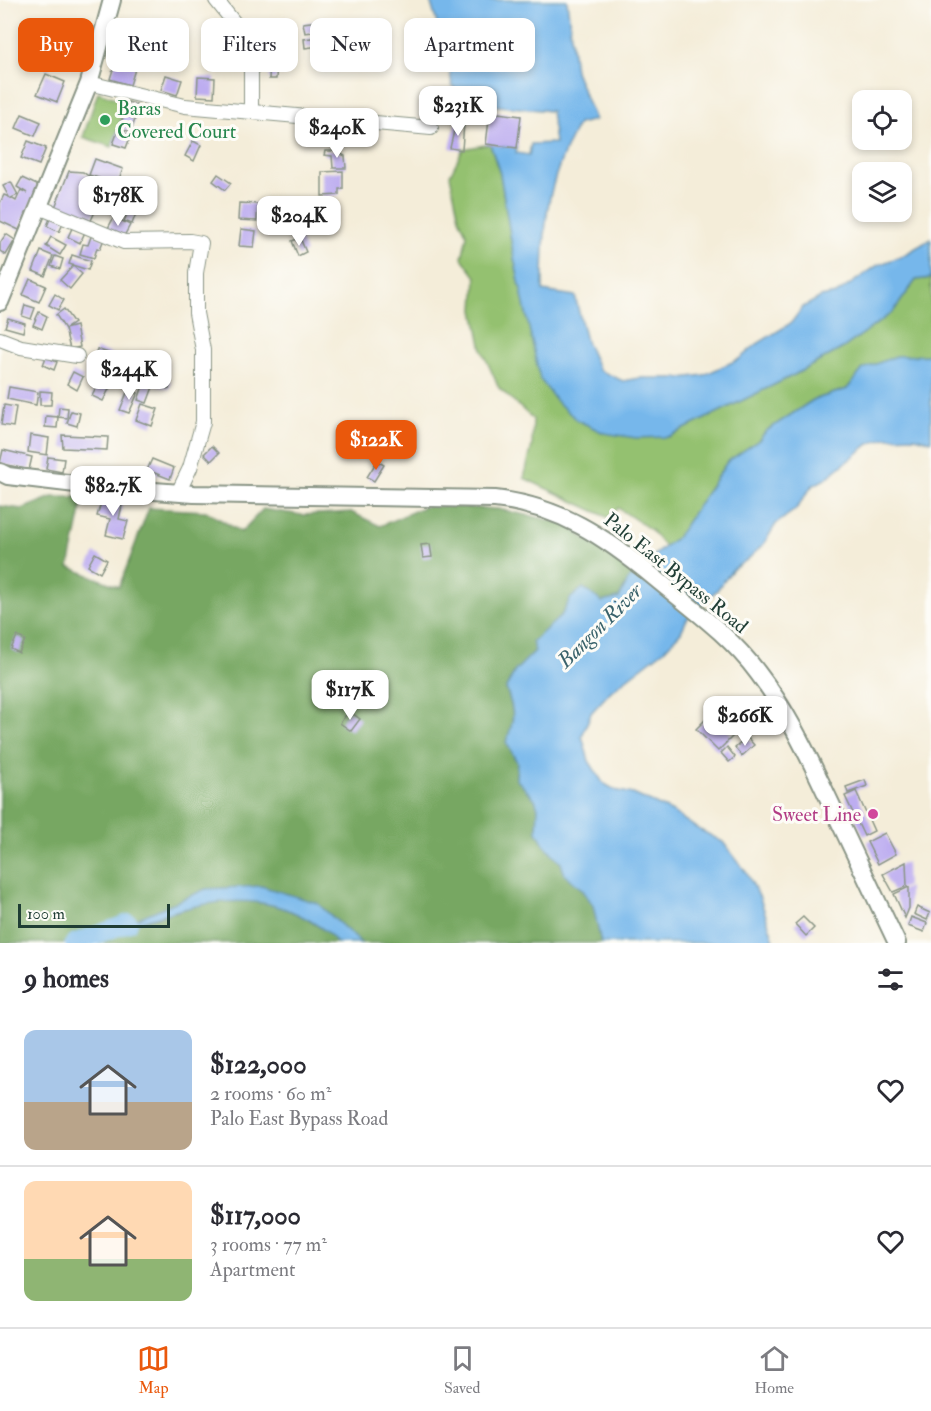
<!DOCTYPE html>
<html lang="en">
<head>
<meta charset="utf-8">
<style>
  :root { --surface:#fff; --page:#f7f7f7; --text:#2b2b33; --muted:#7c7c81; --line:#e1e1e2; --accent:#ea580c }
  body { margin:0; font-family:"IM FELL Double Pica",serif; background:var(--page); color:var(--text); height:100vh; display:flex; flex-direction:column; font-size:22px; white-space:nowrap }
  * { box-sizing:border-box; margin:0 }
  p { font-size:20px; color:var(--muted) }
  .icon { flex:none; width:33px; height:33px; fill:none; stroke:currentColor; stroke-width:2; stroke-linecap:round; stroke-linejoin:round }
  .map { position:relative; height:943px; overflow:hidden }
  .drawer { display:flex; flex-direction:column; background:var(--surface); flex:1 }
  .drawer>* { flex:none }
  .hud { position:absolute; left:18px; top:18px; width:600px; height:54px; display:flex; gap:12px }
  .controls { position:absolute; left:852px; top:90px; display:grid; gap:12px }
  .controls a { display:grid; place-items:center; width:60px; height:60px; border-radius:12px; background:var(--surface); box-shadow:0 3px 9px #0003; font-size:30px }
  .scale { position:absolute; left:18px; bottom:15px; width:152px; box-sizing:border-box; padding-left:6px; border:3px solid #1f3d34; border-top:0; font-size:16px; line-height:21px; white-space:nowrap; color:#1f3d34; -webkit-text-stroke:4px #fdfcf7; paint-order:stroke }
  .price { position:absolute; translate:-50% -51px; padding:0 14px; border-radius:12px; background:#fff; color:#222; font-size:20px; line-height:39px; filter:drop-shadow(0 2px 3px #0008) }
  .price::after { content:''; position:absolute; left:50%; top:36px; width:18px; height:14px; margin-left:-9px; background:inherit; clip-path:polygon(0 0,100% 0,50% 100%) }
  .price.active { background:var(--accent); color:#fff }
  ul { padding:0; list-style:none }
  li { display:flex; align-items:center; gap:18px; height:150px; padding:0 24px }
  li+li { border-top:2px solid var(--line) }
  li span { display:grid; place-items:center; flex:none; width:168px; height:120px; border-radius:12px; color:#555 }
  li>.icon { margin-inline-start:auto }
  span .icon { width:72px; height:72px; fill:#fffc; stroke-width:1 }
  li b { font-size:26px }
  h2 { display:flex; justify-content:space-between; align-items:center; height:72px; padding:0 24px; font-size:26px }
  .pill { padding:0 21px; border-radius:12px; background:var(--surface); box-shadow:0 3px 9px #0003; font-size:21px; line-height:54px }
  .pill.active { background:var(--accent); color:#fff }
  .tab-bar { display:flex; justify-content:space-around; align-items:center; height:84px; border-top:2px solid var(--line); background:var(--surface); font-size:16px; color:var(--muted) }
  .tab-bar a { display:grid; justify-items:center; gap:3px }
  .tab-bar .active { color:var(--accent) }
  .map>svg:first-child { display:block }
  .green { fill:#94c170; stroke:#5a7f52; stroke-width:1.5 }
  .forest { fill:#77a762; stroke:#4b724b; stroke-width:1.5 }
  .water { fill:#76b7eb; stroke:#4a7a90; stroke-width:1.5 }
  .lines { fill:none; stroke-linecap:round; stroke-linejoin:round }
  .river { stroke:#76b7eb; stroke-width:18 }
  .building { fill:#bdadf0 }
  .minor-casing { stroke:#8a9586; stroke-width:16 }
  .major-casing { stroke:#8a9586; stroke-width:20 }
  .minor { stroke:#fff; stroke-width:14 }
  .major { stroke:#fff; stroke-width:16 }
  .leisure-dot { fill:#2e9e5b; stroke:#fdfcf7; stroke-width:2 }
  .hotel-dot { fill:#d1479c; stroke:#fdfcf7; stroke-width:2 }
  .labels { text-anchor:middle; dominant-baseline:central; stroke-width:6; stroke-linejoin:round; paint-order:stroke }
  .leisure-label { font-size:20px; fill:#27864d; stroke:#fdfcf7; text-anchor:start }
  .street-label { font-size:20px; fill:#1f3d34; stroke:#fdfcf7 }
  .hotel-label { font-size:20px; fill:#b23c85; stroke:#fdfcf7; text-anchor:end }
  .water-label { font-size:21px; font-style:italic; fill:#39626b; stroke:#fdfcf7 }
</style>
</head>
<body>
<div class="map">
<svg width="931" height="943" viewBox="0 0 931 943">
  <rect width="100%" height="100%" fill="#fdfcf7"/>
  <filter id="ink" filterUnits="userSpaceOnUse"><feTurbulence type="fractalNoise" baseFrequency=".0167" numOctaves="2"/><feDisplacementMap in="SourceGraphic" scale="12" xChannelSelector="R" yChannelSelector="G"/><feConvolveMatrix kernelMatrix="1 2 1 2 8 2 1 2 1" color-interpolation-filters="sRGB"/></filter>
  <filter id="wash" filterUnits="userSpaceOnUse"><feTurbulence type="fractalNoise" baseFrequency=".008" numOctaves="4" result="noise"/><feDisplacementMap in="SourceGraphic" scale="24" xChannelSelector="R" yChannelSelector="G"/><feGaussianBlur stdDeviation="1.35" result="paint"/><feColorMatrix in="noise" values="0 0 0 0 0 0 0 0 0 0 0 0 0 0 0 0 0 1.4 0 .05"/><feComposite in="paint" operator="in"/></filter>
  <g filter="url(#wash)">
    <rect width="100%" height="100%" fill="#f4edd9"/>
    <g class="green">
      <polygon points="98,92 127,102 112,147 83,137"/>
      <polygon points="490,144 500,174 514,258 525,305 668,437 794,375 843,348 893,312 916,280 931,278 931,355 863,369 847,389 813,400 766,431 759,440 727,462 677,537 665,547 651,530 618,508 609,518 524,478 532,446 533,419 499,388 482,350 474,310 476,277 462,258 467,235 459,218 450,175 463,149"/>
    </g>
    <path class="forest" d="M52 497H84L69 567 119 587 149 508 206 511 241 532 263 509 302 515 351 512 380 526 428 505 498 509 564 523 639 578 625 585 619 598 602 602 583 588 571 598 561 616 552 625 535 651 515 671 506 689C515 712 515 720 506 742L517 762 516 779 535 799 538 808 537 831 544 844 561 863 565 875 582 889 593 905 601 943H361L317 903 232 888 206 889 112 930 213 901 249 900 281 907 302 916 331 934 337 943H0V506L22 509Z"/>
    <g class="water">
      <path d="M430 0H567L575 71 595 120 578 124C546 184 543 223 543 291L575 296 586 341 599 370 623 381 639 378H681L704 375 739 359 757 344 791 323 803 307 821 297 836 294 878 265 902 256 931 239V278L916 280 893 312 843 348 794 375 668 437 636 438 604 433 577 420 556 401 540 379 514 258 500 174 490 144 517 148 516 153 529 155 531 144 555 143 551 111 467 103 452 85 448 61Z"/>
      <path d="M931 355V441L915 437 886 438 869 444 825 479 812 486 796 509 776 524 763 545 747 560 733 569 717 590 687 619 681 632 664 650 611 691 591 713 582 736 589 761 603 783 615 790 633 794 671 811 695 827 723 842 746 872 760 898 775 943H601L593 905 582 889 565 875 561 863 544 844 537 831 538 808 535 799 516 779 517 762 506 742C515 719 515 712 506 688L515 671 535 651 532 642 561 616 571 598 583 588 602 602 619 598 630 577 640 578 651 564 648 560 677 537 727 462 759 440 766 431 813 400 847 389 863 369 896 356Z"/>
      <path d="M261 886 317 903 361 943H337C330 932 320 927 309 920 243 880 173 913 106 932L206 889Z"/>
    </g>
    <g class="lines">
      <polyline class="river" points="74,943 129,923"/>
    </g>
    <g id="blocks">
      <g class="building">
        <polygon points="327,20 328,30 305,33 303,23"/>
        <polygon points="124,22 137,25 135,36 122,34"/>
        <polygon points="119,34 142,39 137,64 114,59"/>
        <polygon points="334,35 335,44 305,48 304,39"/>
        <polygon points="235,47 245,47 246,65 236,66"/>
        <polygon points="173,52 181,53 179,65 171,64"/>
        <polygon points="42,54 53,59 49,69 38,64"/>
        <polygon points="116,60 136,66 130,85 110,79"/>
        <polygon points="270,60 277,61 276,79 269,79"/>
        <polygon points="46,74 65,82 57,102 37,94"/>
        <polygon points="166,75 182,80 177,95 161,90"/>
        <polygon points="198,77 215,78 214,97 197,96"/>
        <polygon points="128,102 136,104 131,118 135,119 131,132 119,128"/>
        <polygon points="490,112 521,116 517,148 486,144"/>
        <polygon points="22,114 41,122 35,136 16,128"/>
        <polygon points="456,122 464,123 462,150 450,148"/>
        <polygon points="118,131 131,135 126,148 113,144"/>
        <polygon points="28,141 46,148 39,165 21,158"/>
        <polygon points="193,141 201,145 194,161 185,156"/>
        <polygon points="325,151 336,151 345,156 346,168 333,168 332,156 324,155"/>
        <polygon points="95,159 123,169 117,184 89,175"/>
        <polygon points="69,171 83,172 105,189 89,225 54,210"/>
        <polygon points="343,171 343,189 339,189 339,195 322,196 322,172"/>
        <polygon points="218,174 231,183 225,190 213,181"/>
        <polygon points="22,178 39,186 19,230 0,221 0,203 4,195 9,197 3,186 11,182 18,195 11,198 16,201 21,190 27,193 17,187"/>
        <polygon points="118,193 140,203 132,224 124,221 130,207 124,204 119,216 111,212"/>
        <polygon points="239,203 258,204 257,221 238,220"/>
        <polygon points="52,214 66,218 59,232 47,226"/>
        <polygon points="114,217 130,225 123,238 107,230"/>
        <polygon points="73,226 85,232 80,243 68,237"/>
        <polygon points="241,229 256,231 254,247 239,246"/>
        <polygon points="6,234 15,240 6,255 0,251 0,243"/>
        <polygon points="92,234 104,239 100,249 97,248 94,258 80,254 83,244 88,245"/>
        <polygon points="51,237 66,245 60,255 46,246"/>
        <polygon points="300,238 306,252 298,256 292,241"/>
        <polygon points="41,251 53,256 45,276 33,271"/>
        <polygon points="72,255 91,261 88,270 69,264"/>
        <polygon points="55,256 63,259 60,269 51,266"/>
        <polygon points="73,266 82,274 70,289 60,280"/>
        <polygon points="30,279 46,286 39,302 23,295"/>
        <polygon points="55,294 64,300 58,310 49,305"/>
        <polygon points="25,305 35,308 31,319 22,316"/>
        <polygon points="64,309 74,323 65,329 76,326 80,347 70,349 65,329 56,315"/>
        <polygon points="39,312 47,316 42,329 33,325"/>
        <polygon points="8,318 25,323 23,332 5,327"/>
        <polygon points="97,349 114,355 108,372 91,366"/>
        <polygon points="156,353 165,355 161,370 152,367"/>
        <polygon points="46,357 57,362 54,370 43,365"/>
        <polygon points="73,372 83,377 77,390 67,384"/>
        <polygon points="152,377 171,382 169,389 150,384"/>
        <polygon points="100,381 110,387 103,401 92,396"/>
        <polygon points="144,383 153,387 147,403 138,400"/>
        <polygon points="9,387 38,392 36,405 7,399"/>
        <polygon points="128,390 138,393 129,413 120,410"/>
        <polygon points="40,391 52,392 51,405 40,405"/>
        <polygon points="142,404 158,409 152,426 136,420"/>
        <polygon points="4,405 16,407 13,427 1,425"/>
        <polygon points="59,407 68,408 67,418 58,417"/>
        <polygon points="71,411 80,413 77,426 67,423"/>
        <polygon points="46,416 58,417 57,428 45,427"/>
        <polygon points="30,435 49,438 47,455 28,452"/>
        <polygon points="62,435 108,437 107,450 63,448"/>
        <polygon points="212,446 219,453 211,461 204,454"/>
        <polygon points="3,450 32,457 29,470 0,463"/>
        <polygon points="48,457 64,459 62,472 46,469"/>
        <polygon points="152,459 174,468 170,479 147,470"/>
        <polygon points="377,461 384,465 374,481 367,477"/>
        <polygon points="103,496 123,501 119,519 128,521 123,539 106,535 110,519 97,516"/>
        <polygon points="430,544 432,557 423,558 421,545"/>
        <polygon points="95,553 107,560 100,573 88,566"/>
        <polygon points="17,636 25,640 19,653 11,649"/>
        <polygon points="349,711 360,719 351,731 340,723"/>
        <polygon points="711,714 733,736 718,751 696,729"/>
        <polygon points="747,737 754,745 742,756 735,748"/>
        <polygon points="727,747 735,757 729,762 721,753"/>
        <polygon points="865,780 867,786 848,793 846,787"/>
        <polygon points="856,791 874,831 864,836 845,796"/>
        <polygon points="885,833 896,854 878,864 867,842"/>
        <polygon points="906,862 907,886 893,892 883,874"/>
        <polygon points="909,887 909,908 905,918 894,894"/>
        <polygon points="917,907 930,913 927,920 914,914"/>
        <polygon points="803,917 814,928 806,936 795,924"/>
        <polygon points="911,917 927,923 924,932 908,926"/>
      </g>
    </g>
  </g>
  <g filter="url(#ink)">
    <use href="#blocks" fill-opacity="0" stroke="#8a9586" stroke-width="1.5"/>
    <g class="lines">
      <g class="minor-casing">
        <g id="minor">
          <polyline points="216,0 244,35 251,61 251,111"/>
          <polyline points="89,83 185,106 431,128"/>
          <polyline points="39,207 124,242 190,241 201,243 196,273 196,313 203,350 203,422 190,468 178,493"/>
          <polyline points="0,339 21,347 77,356"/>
        </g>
      </g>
      <g class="major-casing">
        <g id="major">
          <polyline points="0,302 89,83 112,0"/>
          <path d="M0 472 8 476 101 487 194 494 495 499C560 506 605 537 655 578 690 607 730 635 758 673 785 708 804 747 823 787 848 839 872 891 897 943"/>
        </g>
      </g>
      <use href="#minor" class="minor"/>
      <use href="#major" class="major"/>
    </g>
  </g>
  <circle class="leisure-dot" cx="105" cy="120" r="6"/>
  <circle class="hotel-dot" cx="873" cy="814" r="6"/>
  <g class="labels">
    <g class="leisure-label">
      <text x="117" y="108">Baras<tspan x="117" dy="23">Covered Court</tspan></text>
    </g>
    <g class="street-label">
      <text transform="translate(676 573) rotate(39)">Palo East Bypass Road</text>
    </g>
    <g class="hotel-label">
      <text x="861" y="814">Sweet Line</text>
    </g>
    <g class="water-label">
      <text transform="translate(600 626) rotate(-45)">Bangon River</text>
    </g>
  </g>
</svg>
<div class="controls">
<a><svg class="icon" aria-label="locate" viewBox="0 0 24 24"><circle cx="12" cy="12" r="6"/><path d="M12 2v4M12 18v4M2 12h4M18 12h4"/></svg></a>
<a><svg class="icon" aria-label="layers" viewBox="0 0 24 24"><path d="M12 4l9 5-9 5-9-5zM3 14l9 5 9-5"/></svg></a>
</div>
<div class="scale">100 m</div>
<b class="price" style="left:458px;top:137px">$231K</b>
<b class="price" style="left:337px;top:159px">$240K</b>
<b class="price" style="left:118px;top:227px">$178K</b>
<b class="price" style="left:299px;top:247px">$204K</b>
<b class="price" style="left:129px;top:401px">$244K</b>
<b class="price active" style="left:376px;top:471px">$122K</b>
<b class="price" style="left:113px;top:517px">$82.7K</b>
<b class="price" style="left:350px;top:721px">$117K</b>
<b class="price" style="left:745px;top:747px">$266K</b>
<div class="hud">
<a class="pill active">Buy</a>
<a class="pill">Rent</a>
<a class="pill">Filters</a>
<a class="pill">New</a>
<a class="pill">Apartment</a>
</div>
</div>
<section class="drawer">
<h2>9 homes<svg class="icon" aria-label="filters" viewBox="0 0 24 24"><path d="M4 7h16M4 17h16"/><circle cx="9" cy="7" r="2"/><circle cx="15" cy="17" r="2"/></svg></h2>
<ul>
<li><span style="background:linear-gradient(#a9c7e8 60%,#b9a48a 0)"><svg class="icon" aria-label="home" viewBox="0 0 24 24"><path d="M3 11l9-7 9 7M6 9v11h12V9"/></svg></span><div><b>$122,000</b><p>2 rooms · 60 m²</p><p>Palo East Bypass Road</p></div><svg class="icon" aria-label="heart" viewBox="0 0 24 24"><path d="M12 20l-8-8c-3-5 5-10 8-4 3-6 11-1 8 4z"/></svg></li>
<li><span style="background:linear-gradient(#ffd9b3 65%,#8fb573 0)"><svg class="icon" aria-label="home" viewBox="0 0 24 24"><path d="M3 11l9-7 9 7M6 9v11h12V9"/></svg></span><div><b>$117,000</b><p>3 rooms · 77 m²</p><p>Apartment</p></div><svg class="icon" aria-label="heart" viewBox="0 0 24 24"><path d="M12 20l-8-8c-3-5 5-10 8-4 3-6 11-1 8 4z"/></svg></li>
</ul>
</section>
<nav class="tab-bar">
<a class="active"><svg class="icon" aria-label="map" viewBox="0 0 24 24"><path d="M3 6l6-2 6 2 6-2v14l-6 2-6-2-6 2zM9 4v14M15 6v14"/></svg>Map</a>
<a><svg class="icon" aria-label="saved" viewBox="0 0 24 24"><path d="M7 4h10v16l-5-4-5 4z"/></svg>Saved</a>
<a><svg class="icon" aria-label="home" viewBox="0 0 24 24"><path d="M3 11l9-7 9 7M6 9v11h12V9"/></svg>Home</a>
</nav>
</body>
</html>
